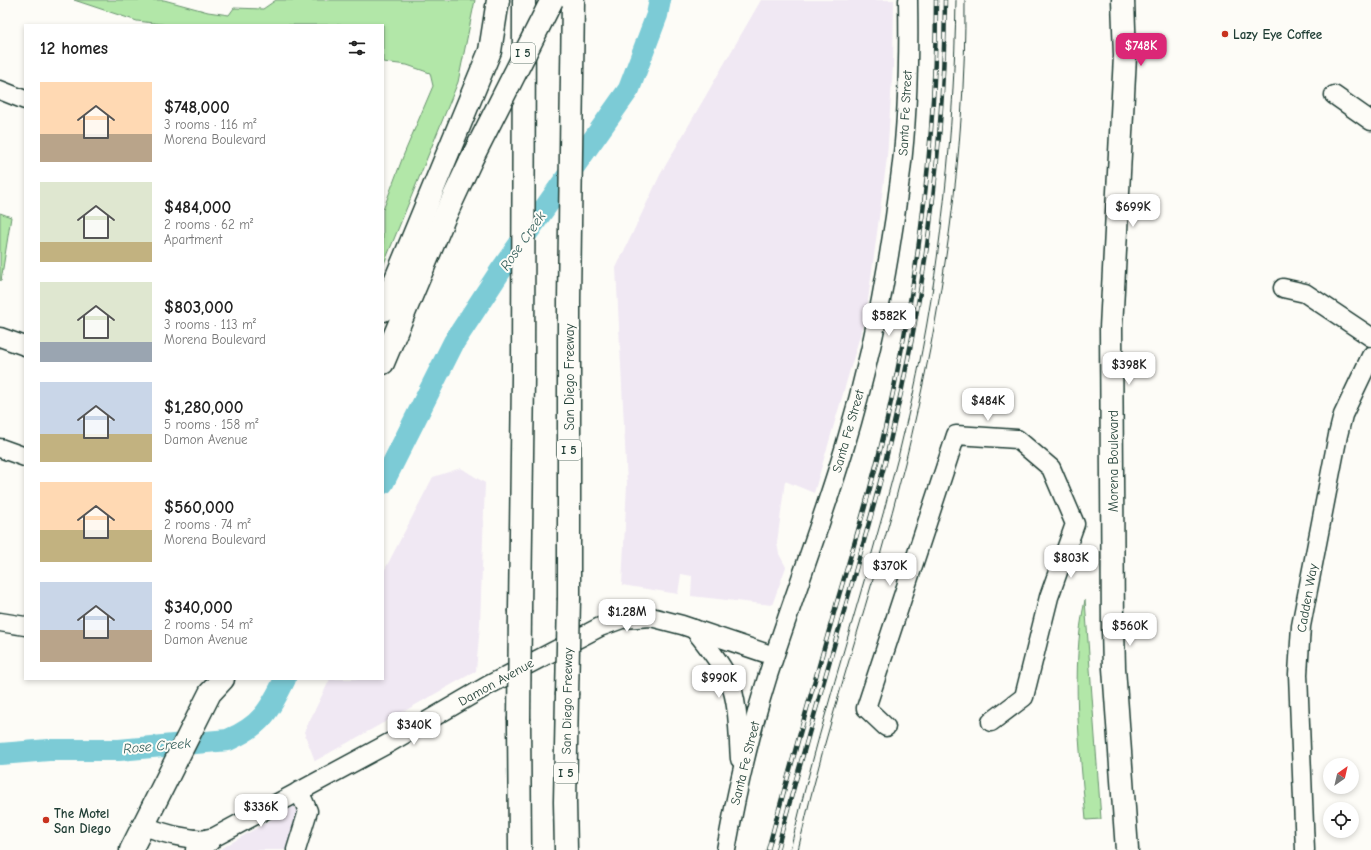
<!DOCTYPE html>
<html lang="en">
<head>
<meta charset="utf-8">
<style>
  :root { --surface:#fff; --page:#f2f2f2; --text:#222; --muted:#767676; --accent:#db2777 }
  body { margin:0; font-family:"Comic Neue",sans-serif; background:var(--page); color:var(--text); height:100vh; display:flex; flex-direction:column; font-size:15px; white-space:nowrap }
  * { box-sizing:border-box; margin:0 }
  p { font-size:13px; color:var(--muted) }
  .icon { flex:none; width:22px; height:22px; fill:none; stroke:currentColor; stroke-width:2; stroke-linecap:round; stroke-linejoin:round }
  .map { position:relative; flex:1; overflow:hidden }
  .side { position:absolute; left:24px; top:24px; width:360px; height:656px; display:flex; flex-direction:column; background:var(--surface); border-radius:0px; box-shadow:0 2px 6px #0003 }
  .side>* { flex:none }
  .needle { width:26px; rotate:34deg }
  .buttons { position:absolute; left:1323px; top:758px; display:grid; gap:8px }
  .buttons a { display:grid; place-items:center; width:36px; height:36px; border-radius:50%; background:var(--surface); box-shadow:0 2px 6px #0003; font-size:20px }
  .price { position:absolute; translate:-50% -34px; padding:0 9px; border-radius:8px; background:#fff; color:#222; font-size:13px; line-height:26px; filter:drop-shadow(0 1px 2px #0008) }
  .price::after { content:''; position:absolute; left:50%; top:24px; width:12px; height:9px; margin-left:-6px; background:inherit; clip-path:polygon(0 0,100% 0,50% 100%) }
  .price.current { background:var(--accent); color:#fff }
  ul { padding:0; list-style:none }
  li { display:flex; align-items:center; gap:12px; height:100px; padding:0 16px }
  li span { display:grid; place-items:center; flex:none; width:112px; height:80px; border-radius:0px; color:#555 }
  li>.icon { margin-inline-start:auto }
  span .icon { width:48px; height:48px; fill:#fffc; stroke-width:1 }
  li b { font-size:17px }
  h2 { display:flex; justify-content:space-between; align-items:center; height:48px; padding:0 16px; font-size:17px }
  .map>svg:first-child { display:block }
  .built { fill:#f0e8f3 }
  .green { fill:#b2e7a8; stroke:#68926e }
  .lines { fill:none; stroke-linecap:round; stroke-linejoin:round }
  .river { stroke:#7bcbd6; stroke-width:22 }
  .minor-casing { stroke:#1f3d34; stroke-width:21 }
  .major-casing { stroke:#1f3d34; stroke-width:25 }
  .highway-casing { stroke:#1f3d34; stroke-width:25 }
  .minor { stroke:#fdfcf7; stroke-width:18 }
  .major { stroke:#fdfcf7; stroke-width:22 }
  .highway { stroke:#fdfcf7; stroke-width:22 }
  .tram { stroke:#1f3d34; stroke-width:1 }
  .rail-casing { stroke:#1f3d34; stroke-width:4.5 }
  .rail { stroke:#fdfcf7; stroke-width:3; stroke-dasharray:9; stroke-linecap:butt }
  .highway-bridge-casing { stroke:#1f3d34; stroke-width:25; stroke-linecap:butt }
  .highway-bridge { stroke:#fdfcf7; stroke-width:22 }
  .poi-dot { fill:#c8321e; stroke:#fdfcf7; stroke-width:1.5 }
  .labels { text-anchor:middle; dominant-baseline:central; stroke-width:4; stroke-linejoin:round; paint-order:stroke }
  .shield { fill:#fdfcf7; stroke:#62766e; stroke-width:1 }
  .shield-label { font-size:12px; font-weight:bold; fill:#1f3d34 }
  .poi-label { font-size:13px; font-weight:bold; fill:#1f3d34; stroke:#fdfcf7; text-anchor:start }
  .street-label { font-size:13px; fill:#1f3d34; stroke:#fdfcf7 }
  .water-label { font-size:14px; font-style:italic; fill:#36605c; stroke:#fdfcf7 }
</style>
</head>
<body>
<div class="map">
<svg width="1371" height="850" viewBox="0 0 1371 850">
  <rect width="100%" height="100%" fill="#fdfcf7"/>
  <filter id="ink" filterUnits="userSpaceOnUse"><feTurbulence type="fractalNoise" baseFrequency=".025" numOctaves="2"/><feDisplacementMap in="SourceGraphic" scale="8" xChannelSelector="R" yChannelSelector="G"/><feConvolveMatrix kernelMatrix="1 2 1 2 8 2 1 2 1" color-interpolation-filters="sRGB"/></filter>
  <g filter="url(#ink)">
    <g class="built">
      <polygon points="761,0 894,0 893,65 887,158 866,315 814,493 785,481 777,543 779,554 786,567 772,605 691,596 692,576 681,574 678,594 622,585 627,484 616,268 660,175"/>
      <polygon points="461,468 485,483 480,625 476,671 315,761 304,732 330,679 383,679 383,573 433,477"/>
      <polygon points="296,805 300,812 287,850 219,850"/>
    </g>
    <g class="green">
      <polygon points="74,0 164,0 208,12 229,15 234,8 263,9 276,0 475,0 458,82 383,266 383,210 404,154 433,86 430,73 407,65 383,62 383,25 169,25 137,21"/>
      <polygon points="0,213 11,217 1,281 0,280"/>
      <path d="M1085 600 1101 819 1086 820C1080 750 1070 668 1085 600Z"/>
    </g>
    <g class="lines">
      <g class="river">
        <polyline points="383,483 454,342 501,270 629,89 657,15 660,0"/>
        <path d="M0 754 49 750H119L228 740C261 726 270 710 285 679"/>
      </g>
      <g class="minor-casing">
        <g id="minor">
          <polyline points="0,90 25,100"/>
          <polyline points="1334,95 1371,121"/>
          <polyline points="1283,288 1305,293 1371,337"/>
          <polyline points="0,337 25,346"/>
          <polyline points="0,448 25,457"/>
          <polyline points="0,622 25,626"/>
          <path d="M694 629C707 646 720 661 729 680 739 703 738 734 740 759"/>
          <polyline points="886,727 866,708 956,435 1017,439 1051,468 1075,524 1049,597 1024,697 991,722"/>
          <path d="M143 825C165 835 185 839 209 840L391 742 487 686 600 627 622 619 651 617 682 625 774 656"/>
          <polyline points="296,850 308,811 299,791"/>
          <path d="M726 850C738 784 753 718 775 654 798 585 824 516 845 446 872 356 890 264 901 171 908 115 909 57 908 0"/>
          <polyline points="1305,850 1298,674 1301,626 1338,435 1343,415 1371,356"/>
        </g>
      </g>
      <g class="major-casing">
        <g id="major">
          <polyline points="1123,0 1125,56 1111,328 1113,628 1114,668 1127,850"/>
          <polyline points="131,850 210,693 223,679"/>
          <polyline points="197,850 209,840"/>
        </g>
      </g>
      <g class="highway-casing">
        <g id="highway">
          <polyline points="383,310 490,51 498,0"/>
          <polyline points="383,363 444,218 471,160"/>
          <polyline points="569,598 569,301 573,0"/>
          <polyline points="520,610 523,377 524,0"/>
          <polyline points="519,720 520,850"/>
          <polyline points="566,850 565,802 567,695"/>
        </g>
      </g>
      <use href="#minor" class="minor"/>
      <use href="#major" class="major"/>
      <use href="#highway" class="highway"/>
      <g class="tram">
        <path d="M790 850C825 698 878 551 912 399 941 268 954 134 956 0"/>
        <path d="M798 850C827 719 873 592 905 463 942 312 966 155 965 0"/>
      </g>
      <g class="rail-casing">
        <g id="rail">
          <path d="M768 850C790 767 814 684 837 602 854 544 872 487 885 429 917 288 936 144 936 0"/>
          <path d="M777 850C799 765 824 682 848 597 863 544 879 491 891 437 925 294 944 147 945 0"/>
        </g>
      </g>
      <use href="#rail" class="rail"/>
      <g class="highway-bridge-casing">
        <g id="highway-bridge">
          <polyline points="471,160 552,0"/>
          <polyline points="567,695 569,598"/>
          <polyline points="519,720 520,610"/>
        </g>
      </g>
      <use href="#highway-bridge" class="highway-bridge"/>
    </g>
  </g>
  <g class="poi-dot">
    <circle cx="1225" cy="34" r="4"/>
    <circle cx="46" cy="820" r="4"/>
  </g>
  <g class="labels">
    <g class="shield">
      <rect x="511" y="43" width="24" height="20" rx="3"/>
      <rect x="557" y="440" width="24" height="20" rx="3"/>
      <rect x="554" y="763" width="24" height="20" rx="3"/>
    </g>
    <g class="shield-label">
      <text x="523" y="53">I 5</text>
      <text x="569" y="450">I 5</text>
      <text x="566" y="773">I 5</text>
    </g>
    <g class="poi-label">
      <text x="1233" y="34">Lazy Eye Coffee</text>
      <text x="54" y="813">The Motel<tspan x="54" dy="15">San Diego</tspan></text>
    </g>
    <g class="street-label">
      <text transform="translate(905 113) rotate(-87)">Santa Fe Street</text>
      <text transform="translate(569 377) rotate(-90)">San Diego Freeway</text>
      <text transform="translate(848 431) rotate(-74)">Santa Fe Street</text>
      <text transform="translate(1113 461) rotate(-90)">Morena Boulevard</text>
      <text transform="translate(1307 598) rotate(-80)">Cadden Way</text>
      <text transform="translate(496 682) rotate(-29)">Damon Avenue</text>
      <text transform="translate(567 701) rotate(-89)">San Diego Freeway</text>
      <text transform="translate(745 763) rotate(-76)">Santa Fe Street</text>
    </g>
    <g class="water-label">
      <text transform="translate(523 241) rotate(-55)">Rose Creek</text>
      <text transform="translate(157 746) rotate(-5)">Rose Creek</text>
    </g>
  </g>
</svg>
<div class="buttons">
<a><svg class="needle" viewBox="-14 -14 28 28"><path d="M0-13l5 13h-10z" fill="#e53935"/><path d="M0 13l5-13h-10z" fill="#767676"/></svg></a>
<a><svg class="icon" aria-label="locate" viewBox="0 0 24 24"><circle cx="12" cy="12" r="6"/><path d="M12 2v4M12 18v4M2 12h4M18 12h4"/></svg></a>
</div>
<b class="price current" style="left:1141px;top:67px">$748K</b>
<b class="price" style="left:1133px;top:228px">$699K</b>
<b class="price" style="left:889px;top:337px">$582K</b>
<b class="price" style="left:1129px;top:386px">$398K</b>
<b class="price" style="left:988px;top:422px">$484K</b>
<b class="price" style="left:1071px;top:579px">$803K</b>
<b class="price" style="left:890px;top:587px">$370K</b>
<b class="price" style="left:627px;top:633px">$1.28M</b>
<b class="price" style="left:1130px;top:647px">$560K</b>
<b class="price" style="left:719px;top:699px">$990K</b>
<b class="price" style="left:414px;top:746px">$340K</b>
<b class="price" style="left:261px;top:828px">$336K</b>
<section class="side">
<h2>12 homes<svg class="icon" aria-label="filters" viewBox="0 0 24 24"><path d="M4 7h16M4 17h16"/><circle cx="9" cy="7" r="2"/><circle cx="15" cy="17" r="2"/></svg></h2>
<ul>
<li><span style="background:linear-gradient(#ffd9b3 65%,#b9a48a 0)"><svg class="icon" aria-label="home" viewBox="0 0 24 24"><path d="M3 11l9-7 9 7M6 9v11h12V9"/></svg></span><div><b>$748,000</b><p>3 rooms · 116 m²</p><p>Morena Boulevard</p></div></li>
<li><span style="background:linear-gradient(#dfe7d0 75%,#c2b280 0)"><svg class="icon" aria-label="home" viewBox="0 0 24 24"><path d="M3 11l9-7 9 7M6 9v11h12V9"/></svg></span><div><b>$484,000</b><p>2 rooms · 62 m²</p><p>Apartment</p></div></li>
<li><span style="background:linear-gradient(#dfe7d0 75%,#9aa5b1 0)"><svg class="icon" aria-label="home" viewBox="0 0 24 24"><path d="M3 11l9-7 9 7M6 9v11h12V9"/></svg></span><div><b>$803,000</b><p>3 rooms · 113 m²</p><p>Morena Boulevard</p></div></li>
<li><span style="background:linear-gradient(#c9d6e8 65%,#c2b280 0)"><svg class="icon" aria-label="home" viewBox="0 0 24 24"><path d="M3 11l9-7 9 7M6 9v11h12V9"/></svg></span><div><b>$1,280,000</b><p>5 rooms · 158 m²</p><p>Damon Avenue</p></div></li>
<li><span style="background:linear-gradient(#ffd9b3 60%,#c2b280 0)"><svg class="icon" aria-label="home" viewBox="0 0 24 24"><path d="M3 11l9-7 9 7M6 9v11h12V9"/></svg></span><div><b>$560,000</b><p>2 rooms · 74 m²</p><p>Morena Boulevard</p></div></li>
<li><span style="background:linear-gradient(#c9d6e8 60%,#b9a48a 0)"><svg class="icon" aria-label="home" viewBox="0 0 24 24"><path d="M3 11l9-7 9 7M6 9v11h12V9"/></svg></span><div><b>$340,000</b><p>2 rooms · 54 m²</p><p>Damon Avenue</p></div></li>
</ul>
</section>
</div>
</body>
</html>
